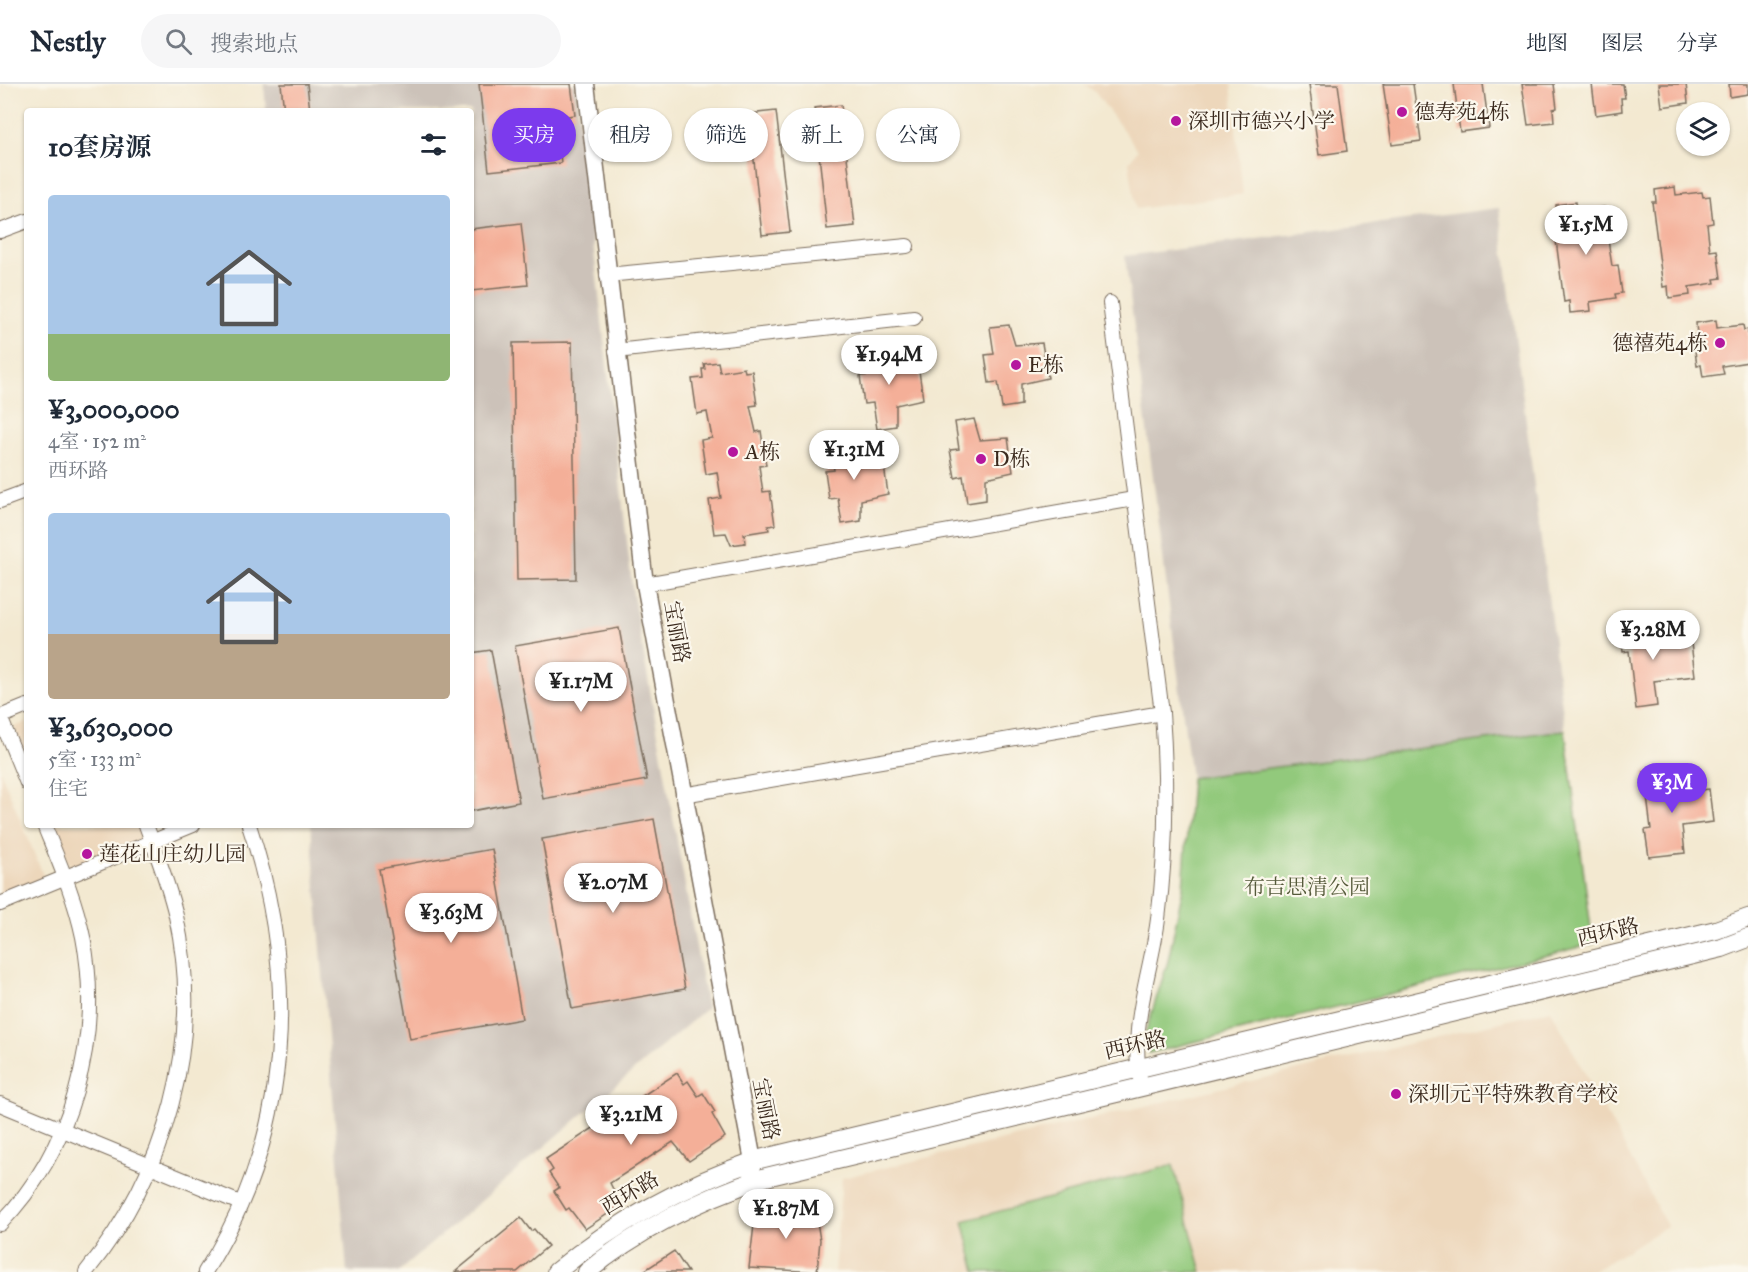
<!DOCTYPE html>
<html lang="zh">
<head>
<meta charset="utf-8">
<style>
  :root { --surface:#fff; --page:#f6f6f7; --text:#1f2937; --muted:#747a83; --line:#e0e1e3; --accent:#7c3aed }
  body { margin:0; font-family:"IM FELL Great Primer","Noto Serif SC",serif; background:var(--page); color:var(--text); height:100vh; display:flex; flex-direction:column; font-size:22px; white-space:nowrap }
  * { box-sizing:border-box; margin:0 }
  p { font-size:20px; color:var(--muted) }
  .icon { flex:none; width:33px; height:33px; fill:none; stroke:currentColor; stroke-width:2; stroke-linecap:round; stroke-linejoin:round }
  .map { position:relative; flex:1; overflow:hidden }
  .panel { position:absolute; left:24px; top:24px; width:450px; height:720px; display:flex; flex-direction:column; background:var(--surface); border-radius:6px; box-shadow:0 2px 4px #0004 }
  .panel>* { flex:none }
  .banner { position:absolute; left:492px; top:24px; width:570px; height:54px; display:flex; gap:12px }
  .controls { position:absolute; left:1676px; top:18px; display:grid; gap:12px }
  .controls a { display:grid; place-items:center; width:54px; height:54px; border-radius:50%; background:var(--surface); box-shadow:0 2px 4px #0004; font-size:30px }
  .price { position:absolute; translate:-50% -51px; padding:0 14px; border-radius:21px; background:#fff; color:#222; font-size:20px; line-height:39px; filter:drop-shadow(0 2px 3px #0008) }
  .price::after { content:''; position:absolute; left:50%; top:36px; width:18px; height:14px; margin-left:-9px; background:inherit; clip-path:polygon(0 0,100% 0,50% 100%) }
  .price.selected { background:var(--accent); color:#fff }
  ul { padding:0; list-style:none }
  li { display:grid; align-content:center; gap:12px; height:318px; padding:0 24px }
  li span { display:grid; place-items:center; height:186px; border-radius:6px; color:#555 }
  li>.icon { margin-inline-start:auto }
  span .icon { width:108px; height:108px; fill:#fffc; stroke-width:1 }
  li b { font-size:26px }
  h2 { display:flex; justify-content:space-between; align-items:center; height:72px; padding:0 24px; font-size:26px }
  .chip { padding:0 21px; border-radius:27px; background:var(--surface); box-shadow:0 2px 4px #0004; font-size:21px; line-height:54px }
  .chip.selected { background:var(--accent); color:#fff }
  header { display:flex; align-items:center; gap:36px; box-sizing:border-box; height:84px; padding:0 30px; background:var(--surface); border-bottom:2px solid var(--line) }
  header strong { font-size:28px }
  nav { display:flex; gap:33px; margin-inline-start:auto; font-size:21px }
  .search { width:420px; height:54px; background:var(--page); display:flex; align-items:center; gap:15px; box-sizing:border-box; padding:0 21px; border-radius:33px; color:var(--muted); font-size:22px }
  .map>svg:first-child { display:block }
  .built { fill:#edd7bb }
  .industrial { fill:#ccc2b9 }
  .green { fill:#92c97b; stroke:#667a4c; stroke-width:1.5 }
  .building { fill:#f4af98 }
  .lines { fill:none; stroke-linecap:round; stroke-linejoin:round }
  .minor-casing { stroke:#7b6d5d; stroke-width:16 }
  .tertiary-casing { stroke:#7b6d5d; stroke-width:19 }
  .secondary-casing { stroke:#7b6d5d; stroke-width:20 }
  .minor { stroke:#fff; stroke-width:14 }
  .tertiary { stroke:#fff; stroke-width:16 }
  .secondary { stroke:#fff; stroke-width:18 }
  .poi-dot { fill:#b5179e; stroke:#fbf7ec; stroke-width:2 }
  .labels { text-anchor:middle; dominant-baseline:central; stroke-width:4.5; stroke-linejoin:round; paint-order:stroke }
  .poi-label { font-size:21px; fill:#3b2a1e; stroke:#fbf7ec; text-anchor:start }
  .street-label { font-size:21px; fill:#3b2a1e; stroke:#fbf7ec }
  .park-label { font-size:21px; fill:#555a3a; stroke:#fbf7ec }
</style>
</head>
<body>
<header>
<strong>Nestly</strong>
<div class="search"><svg class="icon" aria-label="search" viewBox="0 0 24 24"><circle cx="10" cy="10" r="6"/><path d="M15 15l6 6"/></svg>搜索地点</div>
<nav><a>地图</a><a>图层</a><a>分享</a></nav>
</header>
<div class="map">
<svg width="1748" height="1188" viewBox="0 0 1748 1188">
  <rect width="100%" height="100%" fill="#fbf7ec"/>
  <filter id="ink" filterUnits="userSpaceOnUse"><feTurbulence type="fractalNoise" baseFrequency=".0167" numOctaves="2"/><feDisplacementMap in="SourceGraphic" scale="12" xChannelSelector="R" yChannelSelector="G"/><feConvolveMatrix kernelMatrix="1 2 1 2 8 2 1 2 1" color-interpolation-filters="sRGB"/></filter>
  <filter id="wash" filterUnits="userSpaceOnUse"><feTurbulence type="fractalNoise" baseFrequency=".008" numOctaves="4" result="noise"/><feDisplacementMap in="SourceGraphic" scale="24" xChannelSelector="R" yChannelSelector="G"/><feGaussianBlur stdDeviation="1.35" result="paint"/><feColorMatrix in="noise" values="0 0 0 0 0 0 0 0 0 0 0 0 0 0 0 0 0 1.4 0 .05"/><feComposite in="paint" operator="in"/></filter>
  <g filter="url(#wash)">
    <rect width="100%" height="100%" fill="#f3e9d1"/>
    <g class="built">
      <polygon points="1084,0 1231,0 1243,110 1136,125 1129,78 1138,66 1094,7"/>
      <polygon points="27,638 27,676 14,643"/>
      <polygon points="0,686 45,796 0,814"/>
      <polygon points="53,741 141,741 147,754 71,785"/>
      <polygon points="1551,926 1667,1142 1592,1188 834,1188 842,1094"/>
    </g>
    <g class="industrial">
      <polygon points="264,0 575,0 633,511 707,924 398,1188 347,1188 311,741 471,741 471,27 266,27"/>
      <polygon points="1499,124 1565,646 1191,694 1125,172"/>
    </g>
    <g class="green">
      <polygon points="1565,646 1593,860 1149,969 1146,947 1168,877 1183,804 1191,694"/>
      <polygon points="1173,1081 1202,1188 976,1188 963,1137"/>
    </g>
    <g id="blocks">
      <g class="building">
        <polygon points="281,0 307,0 310,27 284,27"/>
        <polygon points="479,0 571,0 575,31 556,34 561,79 489,87"/>
        <polygon points="1309,0 1338,0 1347,67 1319,71"/>
        <polygon points="1383,0 1413,0 1421,57 1392,61"/>
        <polygon points="1454,0 1483,0 1489,44 1460,48"/>
        <polygon points="1522,0 1554,0 1557,24 1553,25 1554,38 1528,41"/>
        <polygon points="1592,0 1623,0 1625,14 1621,14 1622,27 1596,31"/>
        <polygon points="1659,0 1686,0 1688,19 1662,23"/>
        <polygon points="1729,0 1748,0 1748,10 1730,13"/>
        <polygon points="841,21 855,142 827,145 814,24"/>
        <polygon points="776,27 790,148 762,151 749,30"/>
        <polygon points="1675,103 1676,111 1702,108 1703,113 1710,112 1713,139 1707,140 1710,167 1717,166 1721,194 1714,195 1715,199 1689,203 1690,211 1669,214 1668,202 1663,203 1652,118 1656,118 1655,106"/>
        <polygon points="1576,118 1577,127 1604,123 1604,128 1611,127 1614,155 1608,156 1612,182 1618,181 1622,209 1615,210 1616,214 1590,218 1591,227 1570,229 1569,217 1564,218 1553,133 1557,133 1556,121"/>
        <polygon points="521,139 528,201 471,207 471,145"/>
        <polygon points="1716,236 1717,244 1743,241 1744,246 1748,245 1748,278 1722,282 1724,290 1703,293 1701,281 1697,282 1693,251 1697,251 1696,239"/>
        <polygon points="1009,241 1015,261 1042,259 1048,294 1021,300 1021,321 1002,324 998,298 989,299 985,271 994,270 990,243"/>
        <polygon points="572,258 576,495 517,496 513,259"/>
        <polygon points="884,262 890,282 918,280 923,315 896,321 896,342 877,345 873,319 864,320 860,292 869,291 865,264"/>
        <polygon points="718,278 720,288 744,284 745,288 752,287 757,321 750,322 756,348 761,347 766,381 759,382 763,408 770,407 775,441 768,442 769,446 744,450 745,459 731,461 726,449 714,450 709,416 721,414 717,388 706,390 701,356 712,354 707,328 697,330 692,295 703,294 702,285 705,285 704,280"/>
        <polygon points="974,335 980,356 1008,354 1013,388 986,394 986,416 967,419 963,392 955,394 950,366 959,365 955,338"/>
        <polygon points="849,357 855,377 883,375 888,410 861,416 861,437 842,440 838,414 829,415 825,387 834,386 830,359"/>
        <polygon points="1656,537 1660,563 1691,559 1695,592 1654,597 1657,622 1636,625 1629,567 1623,568 1620,541"/>
        <polygon points="619,544 647,696 543,715 515,562"/>
        <polygon points="491,566 519,718 471,727 471,569"/>
        <polygon points="1665,685 1668,710 1709,705 1713,738 1682,742 1685,769 1649,773 1645,746 1651,745 1644,688"/>
        <polygon points="654,735 685,905 572,925 542,755"/>
        <polygon points="492,765 522,935 410,955 379,785"/>
        <polygon points="677,989 684,1000 688,997 698,1012 703,1009 715,1028 712,1030 725,1053 689,1077 673,1058 610,1099 621,1121 585,1145 569,1124 566,1126 554,1107 559,1104 549,1089 553,1086 546,1075"/>
        <polygon points="780,1119 797,1120 805,1125 817,1138 820,1156 817,1188 749,1184 754,1141 764,1126"/>
        <polygon points="521,1134 531,1147 534,1145 548,1162 517,1188 455,1188"/>
        <polygon points="674,1167 688,1188 642,1188"/>
      </g>
    </g>
  </g>
  <g filter="url(#ink)">
    <use href="#blocks" fill-opacity="0" stroke="#7b6d5d" stroke-width="1.5"/>
    <g class="lines">
      <g class="minor-casing">
        <g id="minor">
          <polyline points="0,147 27,137"/>
          <polyline points="607,191 907,162"/>
          <path d="M1110 219 1162 629C1167 698 1167 766 1158 835 1151 891 1127 946 1142 1003"/>
          <polyline points="616,267 914,234"/>
          <polyline points="0,417 27,407"/>
          <polyline points="645,500 1134,415"/>
          <polyline points="0,633 27,699"/>
          <polyline points="0,633 27,622"/>
          <polyline points="683,711 1162,629"/>
          <polyline points="0,820 193,741"/>
          <polyline points="0,1020 240,1119"/>
          <path d="M0 1140C72 1066 103 954 83 853 75 814 59 778 44 741"/>
          <path d="M86 1188C166 1089 204 958 176 832 169 801 157 771 146 741"/>
          <path d="M205 1188C292 1052 299 891 249 741"/>
        </g>
      </g>
      <g class="tertiary-casing">
        <polyline id="tertiary" points="586,0 645,500 753,1077 752,1090"/>
      </g>
      <g class="secondary-casing">
        <g id="secondary">
          <path d="M556 1188C618 1136 684 1101 760 1075L1716 846 1748 834"/>
          <path d="M587 1188C639 1144 701 1115 766 1093L1722 864 1748 854"/>
        </g>
      </g>
      <use href="#minor" class="minor"/>
      <use href="#tertiary" class="tertiary"/>
      <use href="#secondary" class="secondary"/>
    </g>
  </g>
  <g class="poi-dot">
    <circle cx="1402" cy="28" r="6"/>
    <circle cx="1176" cy="37" r="6"/>
    <circle cx="1720" cy="259" r="6"/>
    <circle cx="1016" cy="281" r="6"/>
    <circle cx="733" cy="368" r="6"/>
    <circle cx="981" cy="375" r="6"/>
    <circle cx="87" cy="770" r="6"/>
    <circle cx="1396" cy="1010" r="6"/>
  </g>
  <g class="labels">
    <g class="poi-label">
      <text x="1414" y="28">德寿苑4栋</text>
      <text x="1188" y="37">深圳市德兴小学</text>
      <text x="1708" y="259" text-anchor="end">德禧苑4栋</text>
      <text x="1028" y="281">E栋</text>
      <text x="745" y="368">A栋</text>
      <text x="993" y="375">D栋</text>
      <text x="99" y="770">莲花山庄幼儿园</text>
      <text x="1408" y="1010">深圳元平特殊教育学校</text>
    </g>
    <g class="street-label">
      <text transform="translate(677 548) rotate(80)">宝丽路</text>
      <text transform="translate(1608 848) rotate(-13)">西环路</text>
      <text transform="translate(1135 961) rotate(-13)">西环路</text>
      <text transform="translate(766 1025) rotate(79)">宝丽路</text>
      <text transform="translate(630 1109) rotate(-31)">西环路</text>
    </g>
    <g class="park-label">
      <text x="1307" y="803">布吉思清公园</text>
    </g>
  </g>
</svg>
<div class="controls">
<a><svg class="icon" aria-label="layers" viewBox="0 0 24 24"><path d="M12 4l9 5-9 5-9-5zM3 14l9 5 9-5"/></svg></a>
</div>
<b class="price" style="left:1586px;top:172px">¥1.5M</b>
<b class="price" style="left:889px;top:302px">¥1.94M</b>
<b class="price" style="left:854px;top:397px">¥1.31M</b>
<b class="price" style="left:1653px;top:577px">¥3.28M</b>
<b class="price" style="left:581px;top:629px">¥1.17M</b>
<b class="price selected" style="left:1672px;top:730px">¥3M</b>
<b class="price" style="left:613px;top:830px">¥2.07M</b>
<b class="price" style="left:451px;top:860px">¥3.63M</b>
<b class="price" style="left:631px;top:1062px">¥3.21M</b>
<b class="price" style="left:786px;top:1156px">¥1.87M</b>
<div class="banner">
<a class="chip selected">买房</a>
<a class="chip">租房</a>
<a class="chip">筛选</a>
<a class="chip">新上</a>
<a class="chip">公寓</a>
</div>
<section class="panel">
<h2>10套房源<svg class="icon" aria-label="filters" viewBox="0 0 24 24"><path d="M4 7h16M4 17h16"/><circle cx="9" cy="7" r="2"/><circle cx="15" cy="17" r="2"/></svg></h2>
<ul>
<li><span style="background:linear-gradient(#a9c7e8 75%,#8fb573 0)"><svg class="icon" aria-label="home" viewBox="0 0 24 24"><path d="M3 11l9-7 9 7M6 9v11h12V9"/></svg></span><div><b>¥3,000,000</b><p>4室 · 152 m²</p><p>西环路</p></div></li>
<li><span style="background:linear-gradient(#a9c7e8 65%,#b9a48a 0)"><svg class="icon" aria-label="home" viewBox="0 0 24 24"><path d="M3 11l9-7 9 7M6 9v11h12V9"/></svg></span><div><b>¥3,630,000</b><p>5室 · 133 m²</p><p>住宅</p></div></li>
</ul>
</section>
</div>
</body>
</html>
